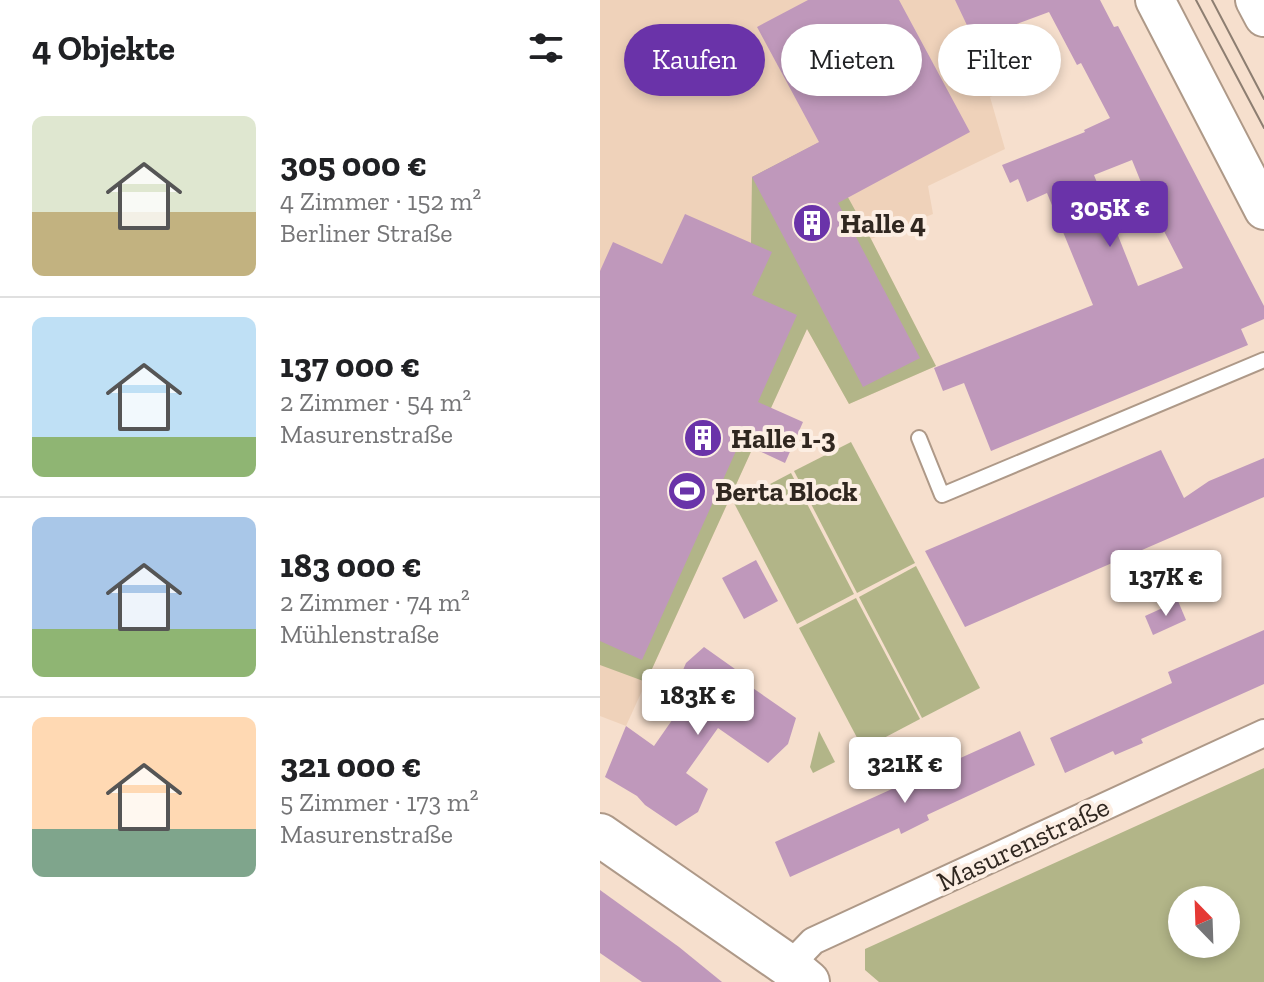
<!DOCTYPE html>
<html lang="de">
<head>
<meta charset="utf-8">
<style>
  :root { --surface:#fff; --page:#f6f6f6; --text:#202124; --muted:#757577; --line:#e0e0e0; --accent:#6a33a9 }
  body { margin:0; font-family:"Zilla Slab",serif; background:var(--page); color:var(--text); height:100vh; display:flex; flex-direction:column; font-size:30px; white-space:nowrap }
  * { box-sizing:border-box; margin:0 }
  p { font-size:26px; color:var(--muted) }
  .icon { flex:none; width:44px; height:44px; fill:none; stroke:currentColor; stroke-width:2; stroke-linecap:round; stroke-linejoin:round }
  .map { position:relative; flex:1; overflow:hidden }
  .panel { display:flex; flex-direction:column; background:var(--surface); width:600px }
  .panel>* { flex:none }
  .top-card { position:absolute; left:24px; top:24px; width:520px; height:72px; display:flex; gap:16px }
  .needle { width:52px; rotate:337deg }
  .controls { position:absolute; left:568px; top:886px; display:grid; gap:16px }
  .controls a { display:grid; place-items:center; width:72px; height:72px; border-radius:50%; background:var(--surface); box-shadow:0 4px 12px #0003; font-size:40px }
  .price { position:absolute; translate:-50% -68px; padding:0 18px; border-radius:8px; background:#fff; color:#222; font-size:26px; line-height:52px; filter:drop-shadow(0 2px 4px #0008) }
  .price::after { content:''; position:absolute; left:50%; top:48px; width:24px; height:18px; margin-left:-12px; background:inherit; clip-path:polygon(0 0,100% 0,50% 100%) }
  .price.selected { background:var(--accent); color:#fff }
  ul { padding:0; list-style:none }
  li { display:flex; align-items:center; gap:24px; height:200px; padding:0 32px }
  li+li { border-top:2px solid var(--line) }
  li span { display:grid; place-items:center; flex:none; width:224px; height:160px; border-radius:12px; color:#555 }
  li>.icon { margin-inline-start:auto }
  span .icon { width:96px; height:96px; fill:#fffc; stroke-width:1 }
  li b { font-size:34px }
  h2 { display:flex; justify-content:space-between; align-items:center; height:96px; padding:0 32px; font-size:34px }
  .chip { padding:0 28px; border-radius:36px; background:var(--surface); box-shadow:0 4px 12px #0003; font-size:28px; line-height:72px }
  .chip.selected { background:var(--accent); color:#fff }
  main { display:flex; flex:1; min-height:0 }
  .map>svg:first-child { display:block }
  .built { fill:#efd2ba }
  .green { fill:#b2b588; fill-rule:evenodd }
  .building { fill:#bf98bb; fill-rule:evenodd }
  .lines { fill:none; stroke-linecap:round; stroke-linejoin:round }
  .service-casing { stroke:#ae9988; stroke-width:18 }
  .minor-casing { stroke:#ae9988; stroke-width:30 }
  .secondary-casing { stroke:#ae9988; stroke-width:42 }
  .primary-casing { stroke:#ae9988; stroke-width:46 }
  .service { stroke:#fff; stroke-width:14 }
  .minor { stroke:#fff; stroke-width:26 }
  .secondary { stroke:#fff; stroke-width:38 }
  .primary { stroke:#fff; stroke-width:42 }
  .tram { stroke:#8d7e71; stroke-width:2 }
  .labels { text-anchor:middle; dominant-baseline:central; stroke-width:8; stroke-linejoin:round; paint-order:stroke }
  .poi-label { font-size:28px; font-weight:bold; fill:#302720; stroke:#fceee3; text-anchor:start }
  .street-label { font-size:28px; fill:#302720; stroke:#fceee3 }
</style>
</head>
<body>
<main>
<section class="panel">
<h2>4 Objekte<svg class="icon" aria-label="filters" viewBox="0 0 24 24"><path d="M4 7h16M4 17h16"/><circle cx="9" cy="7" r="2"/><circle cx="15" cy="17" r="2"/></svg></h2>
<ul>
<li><span style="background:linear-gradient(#dfe7d0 60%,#c2b280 0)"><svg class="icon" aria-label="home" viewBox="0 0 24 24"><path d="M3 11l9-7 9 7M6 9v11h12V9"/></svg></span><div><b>305 000 €</b><p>4 Zimmer · 152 m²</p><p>Berliner Straße</p></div></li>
<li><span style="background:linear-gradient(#bfe0f5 75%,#8fb573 0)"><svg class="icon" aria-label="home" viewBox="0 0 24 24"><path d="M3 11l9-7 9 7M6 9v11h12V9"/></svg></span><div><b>137 000 €</b><p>2 Zimmer · 54 m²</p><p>Masurenstraße</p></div></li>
<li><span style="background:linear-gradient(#a9c7e8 70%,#8fb573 0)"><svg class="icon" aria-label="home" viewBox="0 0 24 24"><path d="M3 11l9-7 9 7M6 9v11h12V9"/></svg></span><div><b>183 000 €</b><p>2 Zimmer · 74 m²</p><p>Mühlenstraße</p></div></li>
<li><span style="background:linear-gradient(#ffd9b3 70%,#7fa58c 0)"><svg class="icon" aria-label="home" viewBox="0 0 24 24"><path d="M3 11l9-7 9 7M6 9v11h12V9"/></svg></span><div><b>321 000 €</b><p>5 Zimmer · 173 m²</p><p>Masurenstraße</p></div></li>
</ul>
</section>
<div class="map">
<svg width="664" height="982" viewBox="0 0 664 982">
  <rect width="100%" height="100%" fill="#f6dfcd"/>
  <polygon class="built" points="0,0 410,0 440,78 390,97 405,149 328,186 333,214 271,239 336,366 249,404 207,329 26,726 0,716"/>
  <g class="green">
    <polygon points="218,143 271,239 336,366 249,404 207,329 46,682 0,665 0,579 151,243 152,177"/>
    <polygon points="251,442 315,563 257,593 194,471"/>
    <polygon points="191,473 254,594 197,624 134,503"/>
    <polygon points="316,566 380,688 322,718 259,597"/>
    <polygon points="256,598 320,719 263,749 199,628"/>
    <polygon points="219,731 235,762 213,773 210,767"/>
    <path d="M664 768V982H279L265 970V949ZM582 900H626V944H582Z"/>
  </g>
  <g class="building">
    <polygon points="208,0 299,0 370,132 238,203 320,358 263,387 152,177 219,142 157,27"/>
    <path d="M355 0H500L514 27 518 26 664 306V319L641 329 648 345 391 451 364 383 343 391 334 368 493 305 447 193 427 202 418 179 410 183 402 165 485 132 484 130 510 118 481 63 477 65 449 12 374 40ZM532 160 549 202 583 268 538 286 494 175Z"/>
    <polygon points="85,214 172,252 152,295 197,315 158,402 203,422 185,463 140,442 42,660 0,641 0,271 13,242 62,264"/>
    <polygon points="561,450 584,498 609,481 664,458 664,497 365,627 325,551"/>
    <polygon points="156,560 178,601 144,619 122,578"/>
    <polygon points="578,601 586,620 553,635 545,616"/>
    <polygon points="664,630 664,684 541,739 543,743 515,755 513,751 465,773 450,738 572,683 568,672"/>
    <polygon points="104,647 135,669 131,673 196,718 188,744 168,763 118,728 86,773 108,789 98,812 76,826 45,805 37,796 5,777 26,726 54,746 84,703 72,696 86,663"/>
    <polygon points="420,731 435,765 327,815 329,820 301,834 299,828 190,877 175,842"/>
    <polygon points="0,890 79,947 122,982 42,982 0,953"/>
  </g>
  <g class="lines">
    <g class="service-casing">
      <polyline id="service" points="319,438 342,495 664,360"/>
    </g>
    <g class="minor-casing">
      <polyline id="minor" points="189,966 213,941 664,733"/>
    </g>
    <g class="secondary-casing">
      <g id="secondary">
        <polyline points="555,0 664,210"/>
        <polyline points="655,0 664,17"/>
      </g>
    </g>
    <g class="primary-casing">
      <polyline id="primary" points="0,835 189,966 208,982"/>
    </g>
    <use href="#service" class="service"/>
    <use href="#minor" class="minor"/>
    <use href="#secondary" class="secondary"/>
    <use href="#primary" class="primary"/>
    <g class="tram">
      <polyline points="596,0 664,128"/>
      <polyline points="612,0 664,99"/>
    </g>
  </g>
  <defs>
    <g id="building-disc" transform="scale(2)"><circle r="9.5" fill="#6a33a9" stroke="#fceee3"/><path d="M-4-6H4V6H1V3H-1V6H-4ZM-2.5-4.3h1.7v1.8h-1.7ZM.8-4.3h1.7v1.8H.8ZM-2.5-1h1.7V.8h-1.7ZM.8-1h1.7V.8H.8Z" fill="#fff"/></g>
    <g id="stadium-disc" transform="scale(2)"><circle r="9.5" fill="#6a33a9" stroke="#fceee3"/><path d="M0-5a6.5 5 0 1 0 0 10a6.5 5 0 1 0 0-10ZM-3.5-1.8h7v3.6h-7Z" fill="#fff"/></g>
  </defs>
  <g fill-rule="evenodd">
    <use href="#building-disc" x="212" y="223"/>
    <use href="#building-disc" x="103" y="438"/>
    <use href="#stadium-disc" x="87" y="491"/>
  </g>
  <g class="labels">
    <g class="poi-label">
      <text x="240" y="223">Halle 4</text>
      <text x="131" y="438">Halle 1-3</text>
      <text x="115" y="491">Berta Block</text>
    </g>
    <g class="street-label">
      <text transform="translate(423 844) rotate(-25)">Masurenstraße</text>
    </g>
  </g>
</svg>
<div class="controls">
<a><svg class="needle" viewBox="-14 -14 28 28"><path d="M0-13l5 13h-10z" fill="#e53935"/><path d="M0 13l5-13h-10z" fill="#757577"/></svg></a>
</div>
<b class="price selected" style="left:510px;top:249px">305K €</b>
<b class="price" style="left:566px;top:618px">137K €</b>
<b class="price" style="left:98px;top:737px">183K €</b>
<b class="price" style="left:305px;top:805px">321K €</b>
<div class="top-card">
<a class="chip selected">Kaufen</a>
<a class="chip">Mieten</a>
<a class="chip">Filter</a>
</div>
</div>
</main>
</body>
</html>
